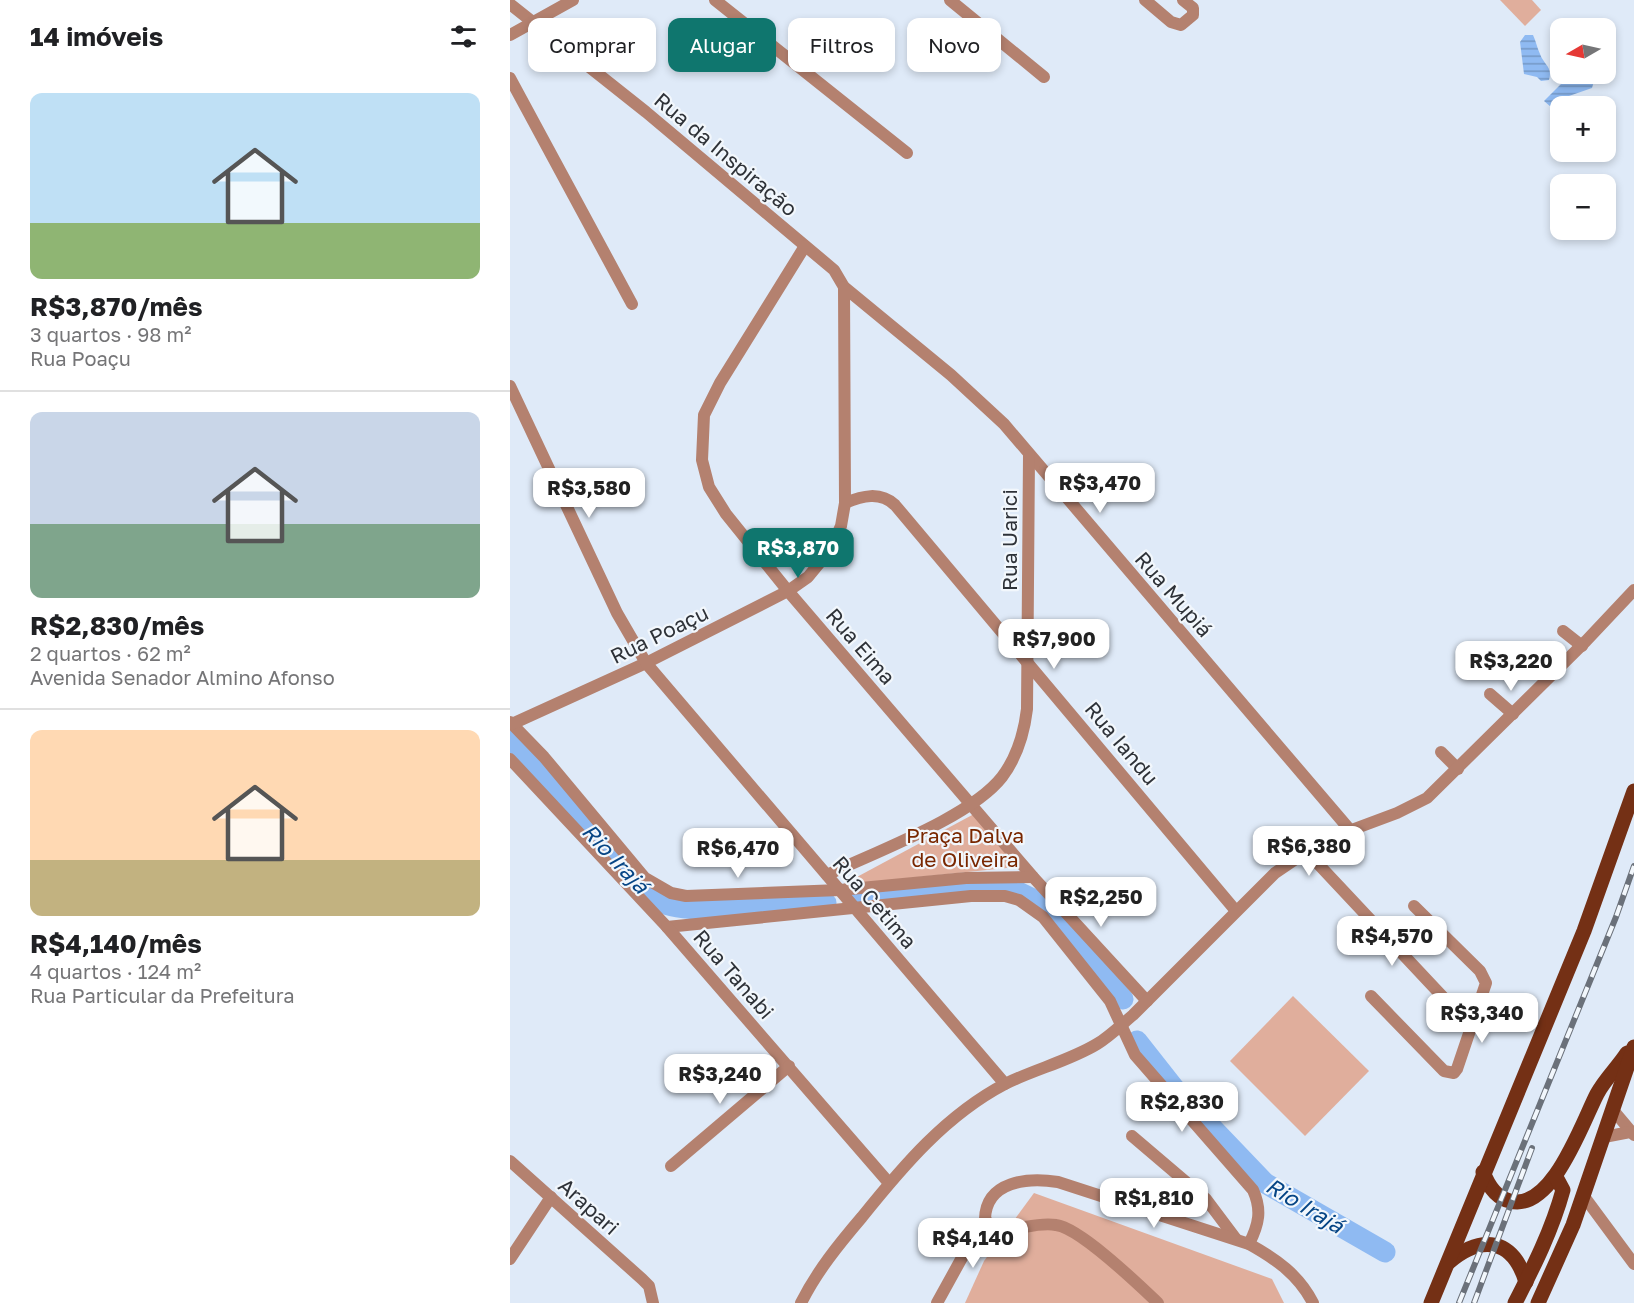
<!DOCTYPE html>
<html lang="pt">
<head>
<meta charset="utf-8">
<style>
  :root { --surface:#fff; --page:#f2f2f2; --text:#202124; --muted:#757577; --line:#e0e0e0; --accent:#0f766e }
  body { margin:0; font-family:"Golos Text",sans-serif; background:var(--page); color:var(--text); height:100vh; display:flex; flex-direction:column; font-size:22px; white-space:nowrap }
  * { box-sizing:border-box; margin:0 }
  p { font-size:20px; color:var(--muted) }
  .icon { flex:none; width:33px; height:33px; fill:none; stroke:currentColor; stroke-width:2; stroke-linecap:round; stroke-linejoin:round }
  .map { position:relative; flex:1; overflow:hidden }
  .details { display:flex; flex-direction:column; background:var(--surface); width:510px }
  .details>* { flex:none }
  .guide { position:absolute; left:18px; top:18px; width:570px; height:54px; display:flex; gap:12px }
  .needle { width:39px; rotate:261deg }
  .fabs { position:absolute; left:1040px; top:18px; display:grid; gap:12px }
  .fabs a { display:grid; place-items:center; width:66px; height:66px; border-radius:12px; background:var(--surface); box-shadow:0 3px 9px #0003; font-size:30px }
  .price { position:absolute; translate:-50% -51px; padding:0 14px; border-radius:12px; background:#fff; color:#222; font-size:20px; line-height:39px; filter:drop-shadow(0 2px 3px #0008) }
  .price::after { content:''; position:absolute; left:50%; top:36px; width:18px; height:14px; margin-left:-9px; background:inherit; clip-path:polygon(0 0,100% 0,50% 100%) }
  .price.selected { background:var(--accent); color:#fff }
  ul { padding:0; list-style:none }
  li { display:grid; align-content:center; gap:12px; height:318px; padding:0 30px }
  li+li { border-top:2px solid var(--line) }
  li span { display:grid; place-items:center; height:186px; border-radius:12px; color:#555 }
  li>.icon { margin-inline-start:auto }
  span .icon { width:108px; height:108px; fill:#fffc; stroke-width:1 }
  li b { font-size:26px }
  h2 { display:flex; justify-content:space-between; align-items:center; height:72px; padding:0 30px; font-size:26px }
  .tag { padding:0 21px; border-radius:12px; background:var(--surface); box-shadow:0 3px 9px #0003; font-size:21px; line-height:54px }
  .tag.selected { background:var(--accent); color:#fff }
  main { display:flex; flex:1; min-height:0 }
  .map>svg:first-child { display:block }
  .green { fill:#e0ae9c }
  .water { fill:url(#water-rules) }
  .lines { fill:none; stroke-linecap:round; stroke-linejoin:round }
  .river { stroke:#8fbaf2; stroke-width:21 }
  .minor { stroke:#b4816f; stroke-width:12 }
  .tertiary { stroke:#b4816f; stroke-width:12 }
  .primary { stroke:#743015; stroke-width:15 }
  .rail-casing { stroke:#6b717a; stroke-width:6 }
  .rail { stroke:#f2f7fc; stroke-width:4; stroke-dasharray:11; stroke-linecap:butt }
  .labels { text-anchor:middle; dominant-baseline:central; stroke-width:4.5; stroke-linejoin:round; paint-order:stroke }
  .street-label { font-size:21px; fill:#2e3238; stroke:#f2f7fc }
  .park-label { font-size:21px; fill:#792700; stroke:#f2f7fc }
  .water-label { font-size:22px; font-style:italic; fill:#064585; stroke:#f2f7fc }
</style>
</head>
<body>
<main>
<section class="details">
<h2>14 imóveis<svg class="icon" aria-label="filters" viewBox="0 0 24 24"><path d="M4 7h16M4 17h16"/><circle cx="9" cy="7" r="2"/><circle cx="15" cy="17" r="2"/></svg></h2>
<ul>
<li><span style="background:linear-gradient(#bfe0f5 70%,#8fb573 0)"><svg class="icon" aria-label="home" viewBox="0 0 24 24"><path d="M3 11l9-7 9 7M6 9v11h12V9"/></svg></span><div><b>R$3,870/mês</b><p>3 quartos · 98 m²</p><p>Rua Poaçu</p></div></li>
<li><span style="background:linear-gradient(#c9d6e8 60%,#7fa58c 0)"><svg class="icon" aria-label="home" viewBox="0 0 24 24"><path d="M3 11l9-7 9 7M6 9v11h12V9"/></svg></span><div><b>R$2,830/mês</b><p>2 quartos · 62 m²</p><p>Avenida Senador Almino Afonso</p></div></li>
<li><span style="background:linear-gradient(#ffd9b3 70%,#c2b280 0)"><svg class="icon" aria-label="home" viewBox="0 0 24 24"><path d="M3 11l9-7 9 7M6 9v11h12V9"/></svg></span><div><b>R$4,140/mês</b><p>4 quartos · 124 m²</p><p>Rua Particular da Prefeitura</p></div></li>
</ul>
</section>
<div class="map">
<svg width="1124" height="1303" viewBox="0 0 1124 1303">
  <defs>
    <pattern id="water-rules" width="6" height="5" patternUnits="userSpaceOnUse" patternTransform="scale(1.5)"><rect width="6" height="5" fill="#8fbaf2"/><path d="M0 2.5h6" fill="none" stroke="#7598c5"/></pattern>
  </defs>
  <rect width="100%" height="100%" fill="#dfeaf8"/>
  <g class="green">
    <polygon points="990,0 1022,0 1031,10 1015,26"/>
    <polygon points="464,814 506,867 332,885"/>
    <polygon points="783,996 859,1071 795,1136 720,1061"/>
    <polygon points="524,1193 762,1279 774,1303 455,1303 474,1261"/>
  </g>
  <g class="water">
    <path d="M1015 35H1023C1026 41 1027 48 1030 54 1034 65 1043 67 1039 80L1031 81 1027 77 1014 74 1010 42Z"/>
    <polygon points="1061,74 1079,74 1084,81 1082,88 1059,96 1048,113 1034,101"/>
  </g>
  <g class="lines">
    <g class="river">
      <path d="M0 741 38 780 133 890C139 894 146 901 152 903 188 916 276 905 316 903"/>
      <polyline points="345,900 484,887 502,889 533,904 613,999"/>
      <polyline points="627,1041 664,1088 755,1183 875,1252"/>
    </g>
    <g class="minor">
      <polyline points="205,0 397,153"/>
      <polyline points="440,0 534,77"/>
      <polyline points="635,0 661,22 671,25 683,15 683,8 673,0"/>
      <polyline points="0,4 136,112 324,270 334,287 441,375 494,424 840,830"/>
      <polyline points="0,35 63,0"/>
      <polyline points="0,78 122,304"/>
      <polyline points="295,246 210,383 194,415 192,460 199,487 216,514 278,591 523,877 637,1001"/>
      <path d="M335 503C352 496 370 491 385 505L726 911"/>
      <polyline points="1053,631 1072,646"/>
      <polyline points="980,694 1003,714"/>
      <polyline points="0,722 34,757 135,878 161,893 176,896 330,890 456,878 523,877"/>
      <polyline points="2,724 136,663 278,591 298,577 321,549 331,526 335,503 334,287"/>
      <polyline points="931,752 948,769"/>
      <path d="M0 759 157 927 461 896H495L509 900 533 917 600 1001 625 1055 743 1190C752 1210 749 1224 739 1244"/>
      <polyline points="796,851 962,1028"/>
      <path d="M317 875C365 852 461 817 492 777 507 757 514 734 517 709L519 455"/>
      <polyline points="157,927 379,1183"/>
      <polyline points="861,996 934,1071 944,1073 947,1069 976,983 970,971 904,906"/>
      <polyline points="1103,1110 1124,1135"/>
      <polyline points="622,1136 696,1199 726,1239"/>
      <polyline points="1094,1137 1120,1132"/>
      <polyline points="0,1161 132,1279 139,1286 143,1303"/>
      <polyline points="161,1166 279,1066"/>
      <polyline points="1073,1195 1124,1264"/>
      <polyline points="0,1259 41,1197"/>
      <polyline points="427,1303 454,1254 477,1224"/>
      <path d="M648 1303C628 1284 570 1228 546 1225 524 1221 503 1234 482 1228L475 1219C476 1181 518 1177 548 1182L739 1244C766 1259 789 1275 803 1303"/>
    </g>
    <g class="tertiary">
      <polyline points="0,386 107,613 136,663 495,1084"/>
      <path d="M291 1303C307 1271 329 1244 352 1217 393 1166 436 1115 495 1084 525 1069 559 1061 587 1044 600 1036 611 1025 623 1015L765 873 812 841 887 813 917 798 1076 641 1124 590"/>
    </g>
    <g class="primary">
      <path d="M973 1172C978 1185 986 1198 1000 1201 1042 1212 1072 1123 1087 1094 1095 1079 1108 1067 1117 1053"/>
      <path d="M939 1262C972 1234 1003 1239 1016 1282"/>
      <polyline points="921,1303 1074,931 1124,791"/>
      <path d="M1005 1303C1024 1266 1042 1230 1053 1190L1046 1177"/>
      <polyline points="1028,1303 1063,1225 1124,1047"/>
    </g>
    <g class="rail-casing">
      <g id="rail">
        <polyline points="949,1303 1106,917 1124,866"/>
        <polyline points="964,1303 1022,1148"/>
      </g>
    </g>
    <use href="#rail" class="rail"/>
  </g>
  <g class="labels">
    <g class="street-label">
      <text transform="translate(216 154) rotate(40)">Rua da Inspiração</text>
      <text transform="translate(499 540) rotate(-90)">Rua Uarici</text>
      <text transform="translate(664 594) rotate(49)">Rua Mupiá</text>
      <text transform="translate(149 634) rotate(-26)">Rua Poaçu</text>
      <text transform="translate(351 646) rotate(49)">Rua Eima</text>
      <text transform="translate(612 743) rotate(50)">Rua Iandu</text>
      <text transform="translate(365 902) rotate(49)">Rua Cetima</text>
      <text transform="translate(224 974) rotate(49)">Rua Tanabi</text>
      <text transform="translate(79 1206) rotate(42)">Arapari</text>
    </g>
    <g class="park-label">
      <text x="455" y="835">Praça Dalva<tspan x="455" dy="24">de Oliveira</tspan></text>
    </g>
    <g class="water-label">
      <text transform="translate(106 858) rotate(47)">Rio Irajá</text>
      <text transform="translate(795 1205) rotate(31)">Rio Irajá</text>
    </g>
  </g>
</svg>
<div class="fabs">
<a><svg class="needle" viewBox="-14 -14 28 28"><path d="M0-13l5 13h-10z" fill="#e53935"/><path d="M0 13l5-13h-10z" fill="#757577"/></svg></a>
<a>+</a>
<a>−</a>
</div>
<b class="price" style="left:590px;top:514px">R$3,470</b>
<b class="price" style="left:79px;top:519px">R$3,580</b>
<b class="price selected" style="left:288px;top:579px">R$3,870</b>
<b class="price" style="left:544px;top:670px">R$7,900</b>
<b class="price" style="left:1001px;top:692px">R$3,220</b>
<b class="price" style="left:799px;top:877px">R$6,380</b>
<b class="price" style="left:228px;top:879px">R$6,470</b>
<b class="price" style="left:591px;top:928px">R$2,250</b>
<b class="price" style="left:882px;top:967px">R$4,570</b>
<b class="price" style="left:972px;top:1044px">R$3,340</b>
<b class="price" style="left:210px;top:1105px">R$3,240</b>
<b class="price" style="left:672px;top:1133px">R$2,830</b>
<b class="price" style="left:644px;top:1229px">R$1,810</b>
<b class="price" style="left:463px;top:1269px">R$4,140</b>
<div class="guide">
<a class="tag">Comprar</a>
<a class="tag selected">Alugar</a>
<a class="tag">Filtros</a>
<a class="tag">Novo</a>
</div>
</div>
</main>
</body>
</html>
